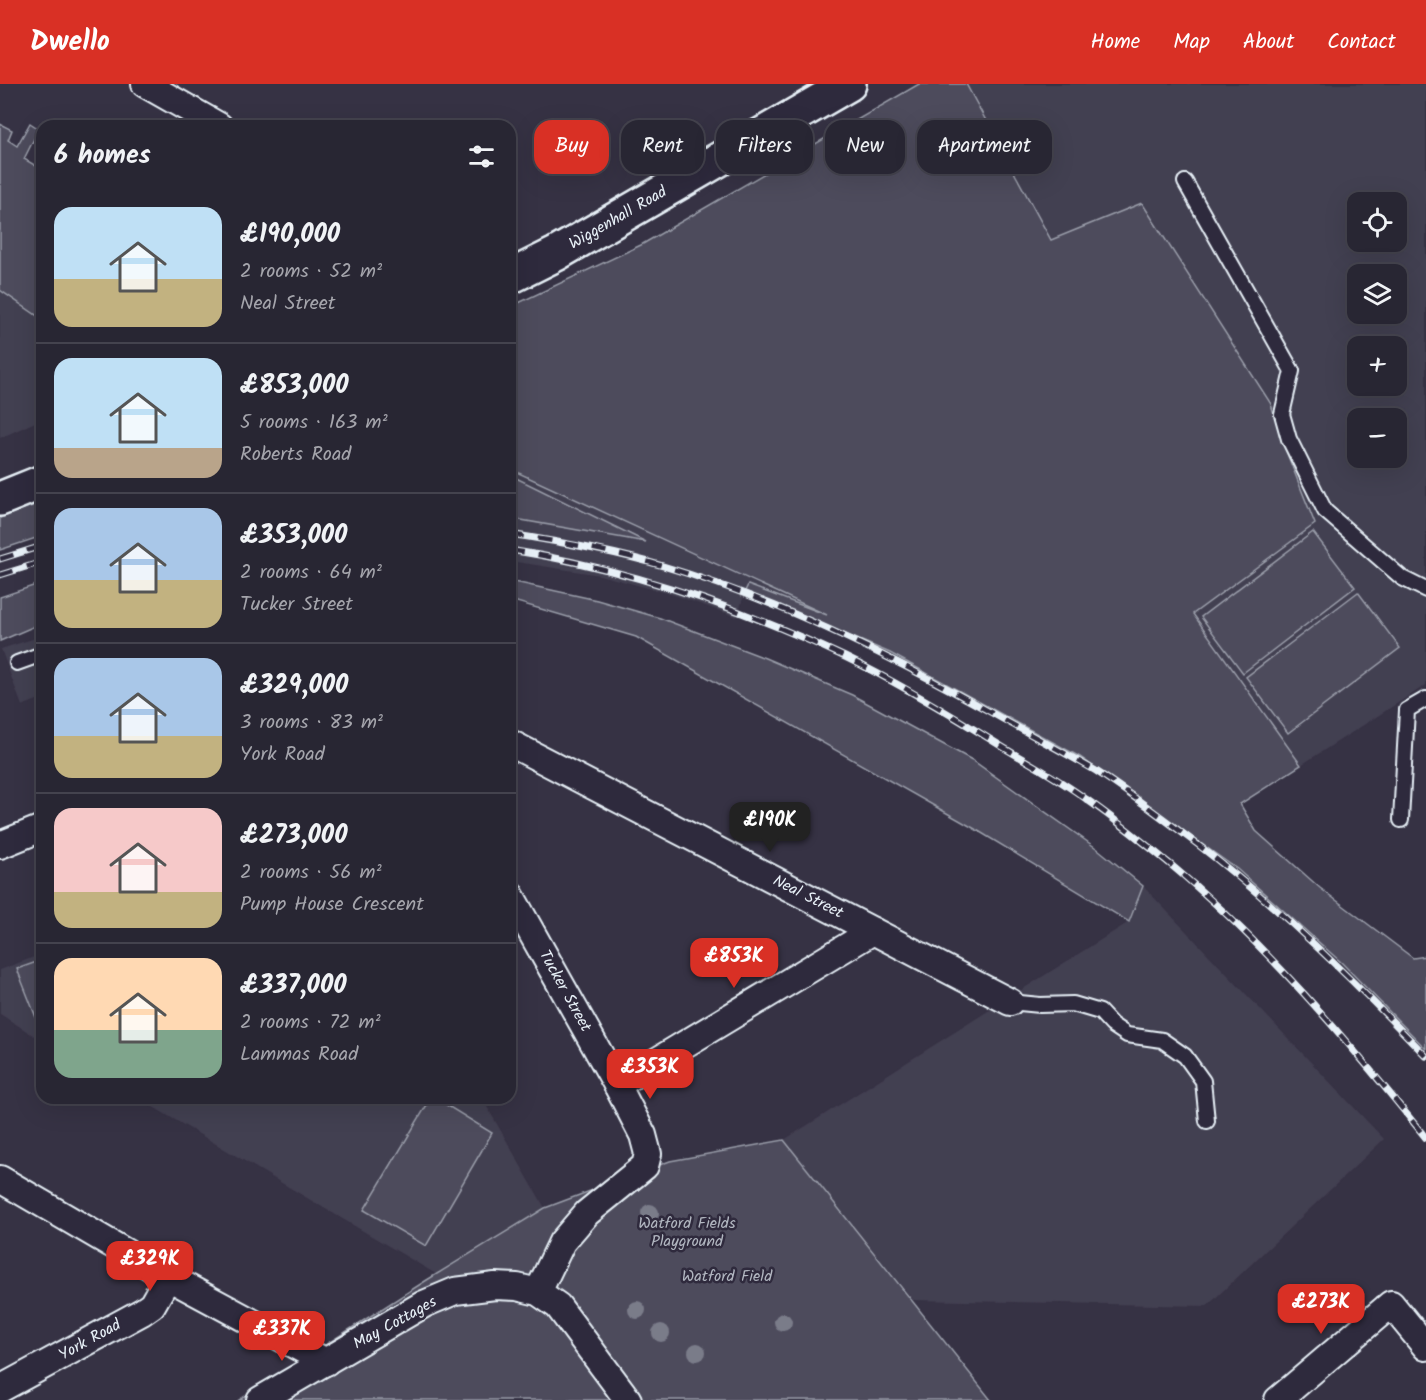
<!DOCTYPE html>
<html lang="en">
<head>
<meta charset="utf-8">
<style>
  :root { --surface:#282633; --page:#34323f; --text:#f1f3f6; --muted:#a5a5ac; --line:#44434e; --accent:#d93025 }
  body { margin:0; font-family:Kalam,sans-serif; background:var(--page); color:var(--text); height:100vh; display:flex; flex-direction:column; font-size:22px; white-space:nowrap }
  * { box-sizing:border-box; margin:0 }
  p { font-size:20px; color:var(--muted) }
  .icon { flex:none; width:33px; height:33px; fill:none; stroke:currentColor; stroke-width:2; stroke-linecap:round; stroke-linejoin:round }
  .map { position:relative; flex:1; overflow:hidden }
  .sheet { position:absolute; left:36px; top:36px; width:480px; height:984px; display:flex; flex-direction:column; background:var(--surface); border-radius:18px; box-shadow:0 6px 24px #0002,0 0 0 2px var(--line) }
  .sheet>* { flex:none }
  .top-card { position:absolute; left:534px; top:36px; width:570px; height:54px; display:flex; gap:12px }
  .fabs { position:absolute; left:1347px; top:108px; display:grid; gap:12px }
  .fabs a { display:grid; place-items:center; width:60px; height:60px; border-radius:12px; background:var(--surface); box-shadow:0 6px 24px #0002,0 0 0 2px var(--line); font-size:30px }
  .price { position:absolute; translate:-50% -51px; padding:0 14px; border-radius:12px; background:var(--accent); color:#fff; font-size:20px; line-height:39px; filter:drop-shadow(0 2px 3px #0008) }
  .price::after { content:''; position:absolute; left:50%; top:36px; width:18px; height:14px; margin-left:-9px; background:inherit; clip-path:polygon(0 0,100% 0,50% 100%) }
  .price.on { background:#222; color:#fff }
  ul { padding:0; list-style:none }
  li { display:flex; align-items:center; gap:18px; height:150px; padding:0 18px }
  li+li { border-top:2px solid var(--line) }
  li span { display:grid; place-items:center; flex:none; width:168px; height:120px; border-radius:18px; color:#555 }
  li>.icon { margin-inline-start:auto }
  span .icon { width:72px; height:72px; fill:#fffc; stroke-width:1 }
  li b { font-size:26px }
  h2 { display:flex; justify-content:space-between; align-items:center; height:72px; padding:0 18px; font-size:26px }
  .pill { padding:0 21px; border-radius:18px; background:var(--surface); box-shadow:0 6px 24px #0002,0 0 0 2px var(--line); font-size:21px; line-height:54px }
  .pill.on { background:var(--accent); color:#fff }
  header { display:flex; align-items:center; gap:36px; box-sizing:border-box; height:84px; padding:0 30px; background:var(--accent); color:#fff }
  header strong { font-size:28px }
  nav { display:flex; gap:33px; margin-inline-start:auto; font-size:21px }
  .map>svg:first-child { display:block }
  .built { fill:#433f51; fill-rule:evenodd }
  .green { fill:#4d4b5c; stroke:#9a9eaa; stroke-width:1.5 }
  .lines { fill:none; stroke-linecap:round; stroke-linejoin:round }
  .service-casing { stroke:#e8f1f8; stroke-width:18 }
  .minor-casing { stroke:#e8f1f8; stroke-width:30 }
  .primary-casing { stroke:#e8f1f8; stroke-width:38 }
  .service { stroke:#2f2a3d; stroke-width:14 }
  .minor { stroke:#2f2a3d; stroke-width:26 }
  .primary { stroke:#2f2a3d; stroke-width:33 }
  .rail-casing { stroke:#e8f1f8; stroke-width:7 }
  .rail { stroke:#2f2a3d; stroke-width:4.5; stroke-dasharray:14; stroke-linecap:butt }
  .tree { fill:#7a7b89 }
  .labels { text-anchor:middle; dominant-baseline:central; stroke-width:5; stroke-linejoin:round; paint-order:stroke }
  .street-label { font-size:16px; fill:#e8f1f8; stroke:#2f2a3d }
  .park-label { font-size:16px; fill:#b2b7c1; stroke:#2f2a3d }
</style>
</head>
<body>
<header>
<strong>Dwello</strong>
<nav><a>Home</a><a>Map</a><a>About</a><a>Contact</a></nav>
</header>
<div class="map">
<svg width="1426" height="1316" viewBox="0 0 1426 1316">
  <rect width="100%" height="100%" fill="#363244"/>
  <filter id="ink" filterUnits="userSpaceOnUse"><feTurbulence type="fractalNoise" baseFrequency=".0167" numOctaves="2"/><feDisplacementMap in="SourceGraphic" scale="12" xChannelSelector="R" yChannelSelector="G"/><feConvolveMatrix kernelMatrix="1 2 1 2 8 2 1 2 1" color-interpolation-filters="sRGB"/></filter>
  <g filter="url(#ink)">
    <g class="built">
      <path d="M919 0H1426V601L1240 720 747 502 737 533 674 511 600 491 510 477V434L643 457 510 391V223L641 161ZM1358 118H1396V158H1358ZM1358 190H1396V230H1358ZM1358 262H1396V302H1358ZM1358 334H1396V374H1358Z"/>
      <polygon points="0,206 42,235 42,335 0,354"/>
      <polygon points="42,552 42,614 22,622 1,565"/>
      <polygon points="1143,802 1384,1055 1207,1222 913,1216 784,1056 1129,838"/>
      <polygon points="42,870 42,957 0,930 0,886"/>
      <polygon points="138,1014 482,1014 545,1124 436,1190"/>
    </g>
    <g class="green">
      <polygon points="919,0 966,0 1051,156 1142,119 1271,320 1284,362 1315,440 1193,530 1301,681 1240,720 1256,747 1320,804 1413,874 1426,872 1426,965 1342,879 1237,785 1080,673 890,569 745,507 748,501 827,531 510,385 510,223 641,161"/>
      <polygon points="30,39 39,45 24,75 36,82 42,71 42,235 0,206 0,40 12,46 8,56 17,62"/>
      <polygon points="510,391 646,458 510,434"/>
      <polygon points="42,418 42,452 0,466 0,434"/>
      <polygon points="1313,448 1355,503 1243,589 1201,533"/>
      <polygon points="510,497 597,516 660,534 765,574 852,611 972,676 1099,766 1143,802 1129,838 975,745 636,553 510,516"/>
      <polygon points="42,499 42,539 0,557 0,513"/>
      <polygon points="1358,508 1400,564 1288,649 1246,593"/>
      <polygon points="42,876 42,945 41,946 17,885"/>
      <polygon points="431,1014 435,1014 492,1049 426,1162 364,1126"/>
      <polygon points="784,1056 991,1316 239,1316 427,1196 545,1124 670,1077"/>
    </g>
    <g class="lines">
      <g class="service-casing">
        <g id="service">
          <polyline points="1185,98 1292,287 1282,330 1289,355 1325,427 1402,494 1426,506"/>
          <polyline points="17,579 42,570"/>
          <polyline points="1401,736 1407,626 1426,615"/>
          <polyline points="1010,918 1040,921 1073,920 1100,928 1112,941 1127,951 1162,956 1185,972 1203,997 1207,1037"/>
        </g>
      </g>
      <g class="minor-casing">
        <g id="minor">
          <polyline points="145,0 219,42"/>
          <polyline points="510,659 1010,918"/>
          <polyline points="0,761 42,744"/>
          <polyline points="510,810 617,1001 643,1051 648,1070 645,1082 587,1129 562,1158 538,1208"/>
          <polyline points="617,1001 873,847"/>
          <polyline points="0,1095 168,1193 326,1278"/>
          <polyline points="0,1305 142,1228 152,1221 168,1193"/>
          <polyline points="260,1316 424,1220 455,1207 495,1202 517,1203 538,1208 558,1222 628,1316"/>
          <polyline points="1278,1316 1391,1220 1426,1263"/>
        </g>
      </g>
      <g class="primary-casing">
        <g id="primary">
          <polyline points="510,193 556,170 849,0"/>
          <polyline points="0,415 42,398"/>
        </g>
      </g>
      <use href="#service" class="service"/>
      <use href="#minor" class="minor"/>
      <use href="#primary" class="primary"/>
      <g class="rail-casing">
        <g id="rail">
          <path d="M510 450C561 458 613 467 663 482 778 516 888 571 992 629 1027 649 1062 667 1096 687 1130 709 1164 735 1197 760 1279 823 1354 897 1426 972"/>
          <path d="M510 466C626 484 739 523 845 573 899 599 950 630 1001 662 1029 679 1059 695 1086 715 1115 735 1143 758 1170 780 1266 860 1348 957 1426 1054"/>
          <polyline points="0,475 42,462"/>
          <polyline points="0,491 42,478"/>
        </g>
      </g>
      <use href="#rail" class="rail"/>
    </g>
    <g class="tree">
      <circle cx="650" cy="1129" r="9"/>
      <circle cx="637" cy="1226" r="9"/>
      <circle cx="783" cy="1238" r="9"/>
      <circle cx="661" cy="1249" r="9"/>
      <circle cx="697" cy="1268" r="9"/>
    </g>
  </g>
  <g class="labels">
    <g class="street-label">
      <text transform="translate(618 134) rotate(-30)">Wiggenhall Road</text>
      <text transform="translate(808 813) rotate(27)">Neal Street</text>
      <text transform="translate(565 907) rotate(61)">Tucker Street</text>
      <text transform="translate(395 1239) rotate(-29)">May Cottages</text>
      <text transform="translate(90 1256) rotate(-29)">York Road</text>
    </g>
    <g class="park-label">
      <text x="687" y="1139">Watford Fields<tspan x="687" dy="18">Playground</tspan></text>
      <text x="727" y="1192">Watford Field</text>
    </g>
  </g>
</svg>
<div class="fabs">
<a><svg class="icon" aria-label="locate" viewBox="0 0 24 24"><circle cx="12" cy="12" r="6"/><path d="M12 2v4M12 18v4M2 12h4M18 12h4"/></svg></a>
<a><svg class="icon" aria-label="layers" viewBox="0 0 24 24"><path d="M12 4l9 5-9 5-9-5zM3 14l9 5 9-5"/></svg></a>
<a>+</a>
<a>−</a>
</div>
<b class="price on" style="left:770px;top:769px">£190K</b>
<b class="price" style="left:734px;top:905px">£853K</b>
<b class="price" style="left:650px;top:1016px">£353K</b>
<b class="price" style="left:150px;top:1208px">£329K</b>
<b class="price" style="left:1321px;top:1251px">£273K</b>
<b class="price" style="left:282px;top:1278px">£337K</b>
<div class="top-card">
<a class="pill on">Buy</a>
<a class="pill">Rent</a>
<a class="pill">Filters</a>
<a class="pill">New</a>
<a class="pill">Apartment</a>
</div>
<section class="sheet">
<h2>6 homes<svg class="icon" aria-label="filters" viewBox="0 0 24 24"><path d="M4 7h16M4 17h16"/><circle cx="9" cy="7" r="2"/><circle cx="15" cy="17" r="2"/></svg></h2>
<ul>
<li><span style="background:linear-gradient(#bfe0f5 60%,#c2b280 0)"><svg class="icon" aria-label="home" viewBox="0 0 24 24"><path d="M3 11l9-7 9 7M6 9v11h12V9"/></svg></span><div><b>£190,000</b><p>2 rooms · 52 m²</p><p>Neal Street</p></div></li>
<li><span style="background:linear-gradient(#bfe0f5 75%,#b9a48a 0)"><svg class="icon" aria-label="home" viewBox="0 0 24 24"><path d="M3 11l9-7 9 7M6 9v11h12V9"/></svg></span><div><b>£853,000</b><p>5 rooms · 163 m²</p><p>Roberts Road</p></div></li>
<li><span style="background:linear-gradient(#a9c7e8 60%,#c2b280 0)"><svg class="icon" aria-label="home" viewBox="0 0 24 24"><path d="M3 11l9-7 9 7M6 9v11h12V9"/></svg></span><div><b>£353,000</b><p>2 rooms · 64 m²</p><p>Tucker Street</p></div></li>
<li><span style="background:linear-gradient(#a9c7e8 65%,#c2b280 0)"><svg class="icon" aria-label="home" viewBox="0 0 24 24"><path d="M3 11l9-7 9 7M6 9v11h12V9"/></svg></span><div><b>£329,000</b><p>3 rooms · 83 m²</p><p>York Road</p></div></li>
<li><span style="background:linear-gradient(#f6c9c9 70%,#c2b280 0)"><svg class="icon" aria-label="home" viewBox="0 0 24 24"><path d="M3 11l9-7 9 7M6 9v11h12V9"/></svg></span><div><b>£273,000</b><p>2 rooms · 56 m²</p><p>Pump House Crescent</p></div></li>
<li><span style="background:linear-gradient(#ffd9b3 60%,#7fa58c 0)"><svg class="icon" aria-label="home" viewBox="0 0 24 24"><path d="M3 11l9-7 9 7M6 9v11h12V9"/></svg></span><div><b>£337,000</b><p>2 rooms · 72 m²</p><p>Lammas Road</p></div></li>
</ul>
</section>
</div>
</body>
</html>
